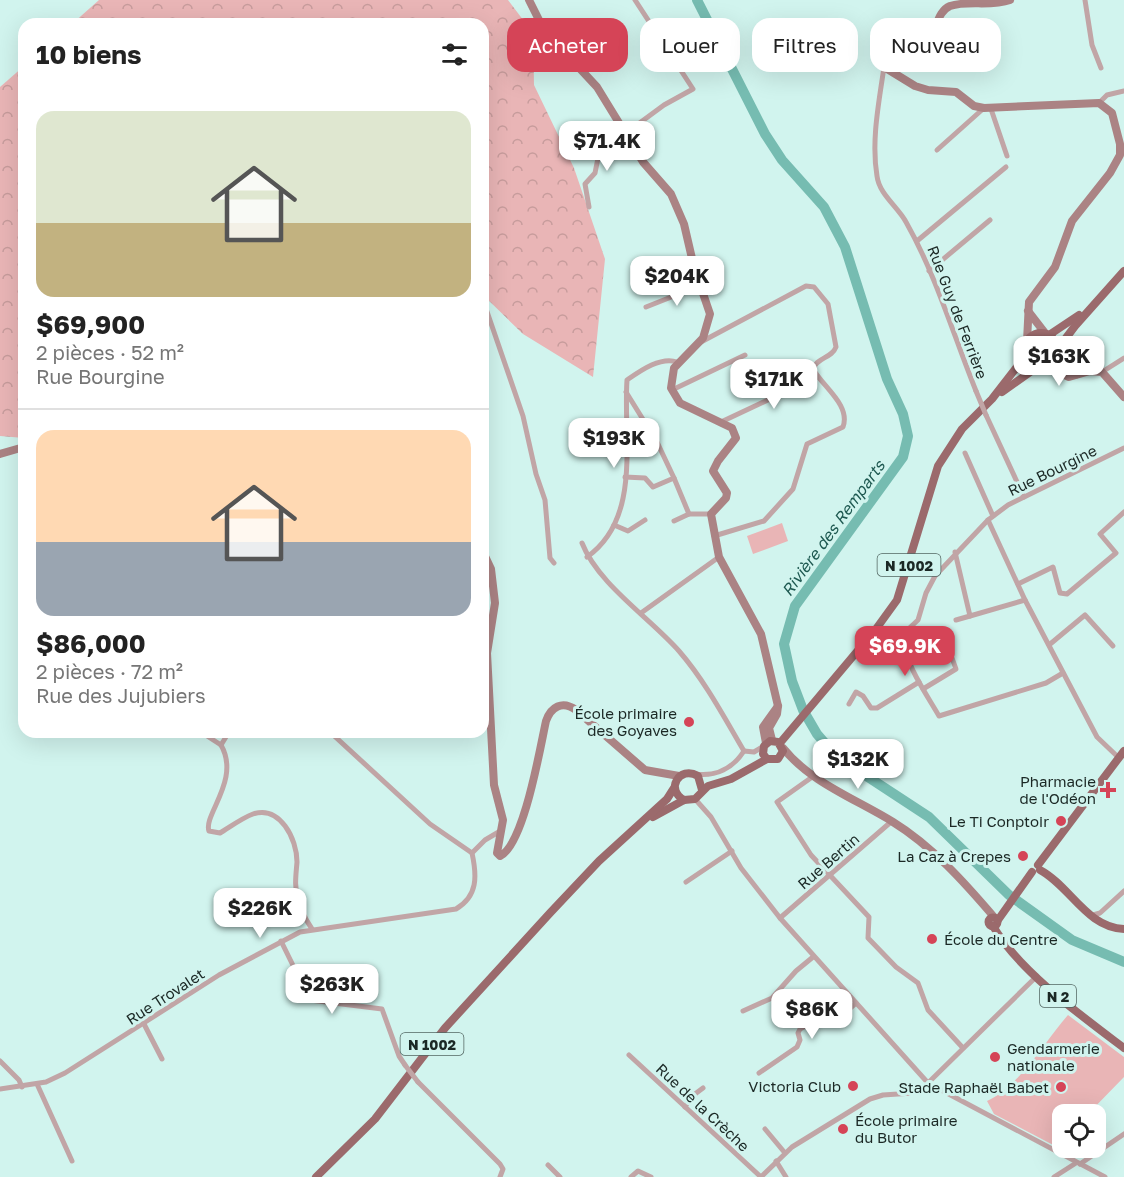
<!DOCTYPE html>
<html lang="fr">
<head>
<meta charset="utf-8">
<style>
  :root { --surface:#fff; --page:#f2f2f2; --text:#222; --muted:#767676; --line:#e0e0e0; --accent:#d54457 }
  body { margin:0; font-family:"Golos Text",sans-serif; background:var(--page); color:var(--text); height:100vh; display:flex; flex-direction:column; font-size:22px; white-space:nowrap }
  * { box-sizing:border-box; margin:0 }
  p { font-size:20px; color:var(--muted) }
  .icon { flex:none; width:33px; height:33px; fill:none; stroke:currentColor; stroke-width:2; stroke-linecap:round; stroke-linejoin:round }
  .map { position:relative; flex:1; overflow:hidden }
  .details { position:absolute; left:18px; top:18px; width:471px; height:720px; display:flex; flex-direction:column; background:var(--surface); border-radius:18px; box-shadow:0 6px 24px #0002 }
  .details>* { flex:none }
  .guide { position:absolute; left:507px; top:18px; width:526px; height:54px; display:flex; gap:12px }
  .tools { position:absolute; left:1052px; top:1104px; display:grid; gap:12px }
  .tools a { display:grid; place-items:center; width:54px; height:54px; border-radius:12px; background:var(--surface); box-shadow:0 6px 24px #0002; font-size:30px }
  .price { position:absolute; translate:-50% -51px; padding:0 14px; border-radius:12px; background:#fff; color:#222; font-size:20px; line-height:39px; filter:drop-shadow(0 2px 3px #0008) }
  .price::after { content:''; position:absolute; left:50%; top:36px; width:18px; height:14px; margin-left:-9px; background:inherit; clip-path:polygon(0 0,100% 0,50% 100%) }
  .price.on { background:var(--accent); color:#fff }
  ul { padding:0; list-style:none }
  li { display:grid; align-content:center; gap:12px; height:318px; padding:0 18px }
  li+li { border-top:2px solid var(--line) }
  li span { display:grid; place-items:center; height:186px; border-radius:18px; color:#555 }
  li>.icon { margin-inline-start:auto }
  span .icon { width:108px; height:108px; fill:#fffc; stroke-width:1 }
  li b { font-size:26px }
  h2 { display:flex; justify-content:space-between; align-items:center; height:72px; padding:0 18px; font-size:26px }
  .tag { padding:0 21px; border-radius:18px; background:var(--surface); box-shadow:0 6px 24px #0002; font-size:21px; line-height:54px }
  .tag.on { background:var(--accent); color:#fff }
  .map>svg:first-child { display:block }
  .forest { fill:url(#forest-crowns) }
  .pitch { fill:#e9b5b6 }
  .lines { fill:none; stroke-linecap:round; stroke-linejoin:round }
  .river { stroke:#76bcb1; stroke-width:10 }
  .street { stroke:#c1a5a6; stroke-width:5 }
  .secondary { stroke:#ab8384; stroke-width:8 }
  .primary { stroke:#9b6a6c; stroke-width:8 }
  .street-bridge { stroke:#c1a5a6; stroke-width:5 }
  .poi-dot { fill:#d54457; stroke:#d1f4ee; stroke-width:2 }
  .labels { text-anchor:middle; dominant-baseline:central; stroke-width:6; stroke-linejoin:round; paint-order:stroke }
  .shield { fill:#d1f4ee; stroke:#526561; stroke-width:1.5 }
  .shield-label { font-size:14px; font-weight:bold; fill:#1b2825 }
  .street-label { font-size:15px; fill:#1b2825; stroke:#d1f4ee }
  .poi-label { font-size:15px; fill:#1b2825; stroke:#d1f4ee; text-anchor:end }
  .water-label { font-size:16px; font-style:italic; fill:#1e5951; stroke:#d1f4ee }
</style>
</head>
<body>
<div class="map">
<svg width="1124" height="1177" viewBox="0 0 1124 1177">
  <defs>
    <pattern id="forest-crowns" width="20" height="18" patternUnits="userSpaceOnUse" patternTransform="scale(1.5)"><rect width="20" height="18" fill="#e9b5b6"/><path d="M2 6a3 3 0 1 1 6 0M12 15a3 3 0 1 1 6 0" fill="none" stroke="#c79c9c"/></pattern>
  </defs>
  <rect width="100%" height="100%" fill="#d1f4ee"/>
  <g class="forest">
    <polygon points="99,0 508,0 533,33 534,85 574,168 605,259 593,377 523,334 483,295 483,24 72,24"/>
    <polygon points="24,66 24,438 0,436 0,87"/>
  </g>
  <g class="pitch">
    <polygon points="782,523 788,541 753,554 747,536"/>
    <path d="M1068 1015 1124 1057V1077L1088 1114H1062V1142L1057 1147 994 1114 987 1101C1018 1088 1046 1040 1068 1015Z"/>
  </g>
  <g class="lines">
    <polyline class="river" points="697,0 765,134 782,160 824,207 845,247 887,379 903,414 908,436 903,457 795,606 784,644 792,681 803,710 817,734 836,756 929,817 1009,895 1072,940 1124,962"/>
    <g class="street">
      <polyline points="1085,0 1092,45 1101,68"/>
      <path d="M884 67C879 102 871 141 877 176 879 194 898 207 906 222 936 275 953 334 976 391"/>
      <polyline points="1099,103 1107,95 1124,91"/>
      <polyline points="991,109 1007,156"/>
      <polyline points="626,133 664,105 693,89 635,0"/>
      <polyline points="937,150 984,108"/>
      <polyline points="589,207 585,184 595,173 598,158 627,136"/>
      <polyline points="917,241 1006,167"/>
      <polyline points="929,271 990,220"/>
      <polyline points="483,300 523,416 536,474 545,500 550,558 554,563"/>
      <polyline points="646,307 699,286"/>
      <path d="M701 342 806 286 814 287 828 304 836 347C832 358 816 358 813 369 822 386 851 405 843 427L807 444 793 489 764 521 714 536"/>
      <polyline points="1102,372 1124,358"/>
      <polyline points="672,390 745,355"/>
      <polyline points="986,415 1024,497"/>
      <polyline points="721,422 817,377"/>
      <polyline points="965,453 993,516"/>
      <polyline points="625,477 645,478 653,487 674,478 657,442 626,392"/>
      <polyline points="674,478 689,514"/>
      <polyline points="988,520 1025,600 1097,737 1119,758"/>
      <polyline points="674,521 689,514 711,514"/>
      <polyline points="614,525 628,531 645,520"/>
      <path d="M582 543C598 584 650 618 679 651 705 681 724 717 744 751"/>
      <polyline points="955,552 970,616 1025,600"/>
      <path d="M587 557C642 518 623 439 627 380 640 371 661 356 677 362"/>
      <polyline points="1018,584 1053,567 1060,593 1067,594 1116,553 1100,534 1124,512"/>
      <polyline points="641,613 719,557"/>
      <polyline points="956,620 970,616"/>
      <polyline points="1049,645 1085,615 1113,646"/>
      <path d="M1063 673 1046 683 939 716C925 692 905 664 902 635L918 620 926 593 935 576 988 520 1008 505 1124 448"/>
      <polyline points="923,689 956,669 952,658"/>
      <polyline points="849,704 856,692 863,696 871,708 877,708 919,682"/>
      <path d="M201 732 221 745C241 780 203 815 209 831L220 833C230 827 242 818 253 814 280 805 297 839 297 862 296 875 294 886 298 899 300 910 306 920 312 929"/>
      <polyline points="330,732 430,824 472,853"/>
      <polyline points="221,745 229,732"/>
      <polyline points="744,751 754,752 764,746"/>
      <path d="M695 774C716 777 733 768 744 751"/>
      <polyline points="815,775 777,802 811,855 869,917 868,938 896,967 918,983 928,1010 963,1048"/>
      <polyline points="695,799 711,817 741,868 780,918 928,1083 1105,1177"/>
      <polyline points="686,882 732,851"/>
      <polyline points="1093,915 1100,913 1124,891"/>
      <polyline points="780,918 892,821"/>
      <polyline points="281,941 310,1000 382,1009 399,1056 405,1065"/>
      <polyline points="743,1011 772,998 796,971 813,957"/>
      <polyline points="144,1024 162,1059"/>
      <polyline points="629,1055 761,1177"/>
      <polyline points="0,1061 19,1080 22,1087"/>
      <polyline points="759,1073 797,1047 800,1040 798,1033 800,1029 830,1012 841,1016 856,1003"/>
      <polyline points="418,1082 500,1164 503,1169 500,1177"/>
      <polyline points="37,1084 72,1161"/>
      <path d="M0 1089 46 1082 65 1073 219 975 300 932 456 909C478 896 477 876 472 853L485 840 502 830"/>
      <polyline points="685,1107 691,1097 703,1088"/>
      <polyline points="765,1129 785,1153"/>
      <polyline points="776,1161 786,1177"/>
      <polyline points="1080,1164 1124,1134"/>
      <polyline points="548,1165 560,1177"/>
      <polyline points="631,1177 638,1171 651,1177"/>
      <polyline points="761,1177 792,1147 870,1099 883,1095 913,1093 928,1083 1037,976"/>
      <polyline points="1054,1177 1076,1163"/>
    </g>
    <g class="secondary">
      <polyline points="529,0 544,30 597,87 643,162 671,194 684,224 694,267 710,314 703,338 674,368 671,388 680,403 732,428 736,438 718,461 713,471 727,493 726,498 711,514 719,557 761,634 778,706 777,714 769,728 772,740"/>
      <path d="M1010 0C991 7 968 0 950 6 938 11 937 28 930 37 920 53 893 49 884 67L915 86 928 90 956 92 974 106 984 108 1099 103 1112 113 1120 144V155L1110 173 1072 221 1055 267 1029 302 1027 341"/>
      <polyline points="1028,311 1045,333"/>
      <polyline points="1056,353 1066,369 1077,374"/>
      <polyline points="1043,365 1069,377 1090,371 1102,372 1124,397"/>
      <polyline points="0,454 24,447"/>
      <path d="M483 552 491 569 495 603 487 653 494 785 503 820 497 853 500 856C524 845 540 748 546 721 551 707 562 700 576 710L645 770 679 776"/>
      <polyline points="766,743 763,727 778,706"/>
      <path d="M783 748C811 783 856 799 893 822 932 846 965 883 994 917"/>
    </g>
    <g class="primary">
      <circle cx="1041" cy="349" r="16"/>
      <polyline points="1049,335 1079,315"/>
      <polyline points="1057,350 1075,326 1124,271"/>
      <polyline points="1002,392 1040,365"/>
      <polyline points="780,743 876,629 897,600 938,466 962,429 992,399 1020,363 1025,351"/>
      <path d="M684 800C665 790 679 765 698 776L702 790"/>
      <polyline points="653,817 684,800 695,799 708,786 731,779 767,759 778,759 783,751 778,742 770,741 764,746 763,754 767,759"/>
      <polyline points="1038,865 1124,751"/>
      <path d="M1040 870C1070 886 1087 928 1124 929"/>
      <circle cx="993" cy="922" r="4.5"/>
      <polyline points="998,920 1032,872"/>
      <path d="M993 926C1019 971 1083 1017 1124 1048"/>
      <polyline points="316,1177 375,1119 445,1028 550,913 599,861 667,799 674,788"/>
    </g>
    <g class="street-bridge">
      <polyline points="976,391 986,415"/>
      <polyline points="405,1065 418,1082"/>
    </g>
  </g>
  <g class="poi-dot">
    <circle cx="689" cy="722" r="6"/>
    <path d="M1105 781h6v6h6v6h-6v6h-6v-6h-6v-6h6z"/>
    <circle cx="1061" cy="821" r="6"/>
    <circle cx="1023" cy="856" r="6"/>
    <circle cx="932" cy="939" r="6"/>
    <circle cx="995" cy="1057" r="6"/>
    <circle cx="853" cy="1086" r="6"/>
    <circle cx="1061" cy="1087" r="6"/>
    <circle cx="843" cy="1129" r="6"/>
  </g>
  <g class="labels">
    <g class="shield">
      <rect x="877.5" y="554" width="63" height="22" rx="4.5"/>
      <rect x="1040" y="985" width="36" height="22" rx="4.5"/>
      <rect x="400.5" y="1033" width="63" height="22" rx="4.5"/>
    </g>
    <g class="shield-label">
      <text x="909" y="565">N 1002</text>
      <text x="1058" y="996">N 2</text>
      <text x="432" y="1044">N 1002</text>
    </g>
    <g class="street-label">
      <text transform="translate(958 312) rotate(69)">Rue Guy de Ferrière</text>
      <text transform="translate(1052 470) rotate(-26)">Rue Bourgine</text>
      <text transform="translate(828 861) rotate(-41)">Rue Bertin</text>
      <text transform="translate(165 996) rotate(-33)">Rue Trovalet</text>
      <text transform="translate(703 1107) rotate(43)">Rue de la Crèche</text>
    </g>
    <g class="poi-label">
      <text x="677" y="713">École primaire<tspan x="677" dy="17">des Goyaves</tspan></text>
      <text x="1096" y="781">Pharmacie<tspan x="1096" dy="17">de l'Odéon</tspan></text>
      <text x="1049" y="821">Le Ti Conptoir</text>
      <text x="1011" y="856">La Caz à Crepes</text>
      <text x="944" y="939" text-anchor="start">École du Centre</text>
      <text x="1007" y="1048" text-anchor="start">Gendarmerie<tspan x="1007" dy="17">nationale</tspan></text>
      <text x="841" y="1086">Victoria Club</text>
      <text x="1049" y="1087">Stade Raphaël Babet</text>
      <text x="855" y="1120" text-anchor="start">École primaire<tspan x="855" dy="17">du Butor</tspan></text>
    </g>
    <g class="water-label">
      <text transform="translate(833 528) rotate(-54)">Rivière des Remparts</text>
    </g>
  </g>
</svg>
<div class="tools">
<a><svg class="icon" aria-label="locate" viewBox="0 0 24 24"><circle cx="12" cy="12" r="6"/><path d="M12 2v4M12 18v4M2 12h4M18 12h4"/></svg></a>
</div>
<b class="price" style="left:607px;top:172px">$71.4K</b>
<b class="price" style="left:677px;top:307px">$204K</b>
<b class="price" style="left:1059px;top:387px">$163K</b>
<b class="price" style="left:774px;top:410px">$171K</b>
<b class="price" style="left:614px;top:469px">$193K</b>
<b class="price on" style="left:905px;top:677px">$69.9K</b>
<b class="price" style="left:858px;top:790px">$132K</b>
<b class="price" style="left:260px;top:939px">$226K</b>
<b class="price" style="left:332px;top:1015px">$263K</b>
<b class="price" style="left:812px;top:1040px">$86K</b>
<div class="guide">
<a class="tag on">Acheter</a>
<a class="tag">Louer</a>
<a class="tag">Filtres</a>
<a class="tag">Nouveau</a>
</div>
<section class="details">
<h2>10 biens<svg class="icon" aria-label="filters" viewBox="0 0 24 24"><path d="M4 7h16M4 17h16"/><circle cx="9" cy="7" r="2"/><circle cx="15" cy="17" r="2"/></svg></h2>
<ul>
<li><span style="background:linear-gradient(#dfe7d0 60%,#c2b280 0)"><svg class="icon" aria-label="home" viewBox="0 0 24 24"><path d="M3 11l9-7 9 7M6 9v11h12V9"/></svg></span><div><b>$69,900</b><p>2 pièces · 52 m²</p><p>Rue Bourgine</p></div></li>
<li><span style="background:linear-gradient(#ffd9b3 60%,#9aa5b1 0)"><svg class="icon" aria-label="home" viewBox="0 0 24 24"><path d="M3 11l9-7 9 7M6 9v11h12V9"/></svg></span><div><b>$86,000</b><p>2 pièces · 72 m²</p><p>Rue des Jujubiers</p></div></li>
</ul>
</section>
</div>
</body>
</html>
